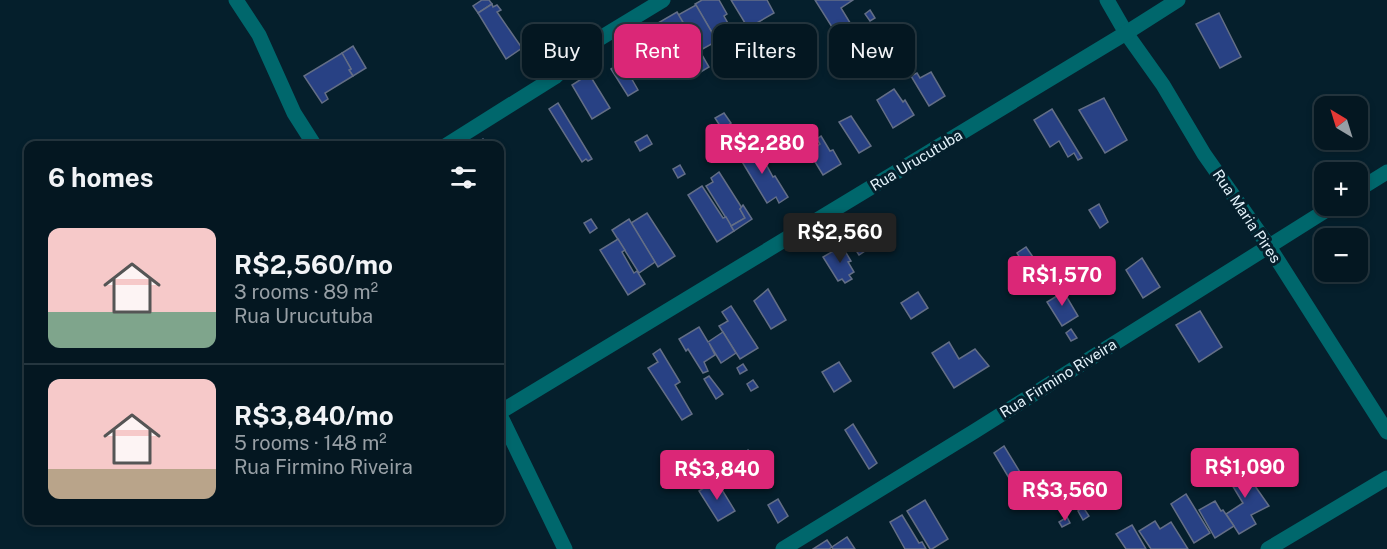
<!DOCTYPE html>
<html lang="en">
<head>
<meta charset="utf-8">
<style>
  :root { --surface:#041721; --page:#0d202a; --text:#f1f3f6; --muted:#979fa5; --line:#25363f; --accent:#db2777 }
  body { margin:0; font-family:"Public Sans",sans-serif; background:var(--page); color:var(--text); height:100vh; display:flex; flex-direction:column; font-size:22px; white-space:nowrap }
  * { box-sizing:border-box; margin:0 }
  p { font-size:20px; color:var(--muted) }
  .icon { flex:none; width:33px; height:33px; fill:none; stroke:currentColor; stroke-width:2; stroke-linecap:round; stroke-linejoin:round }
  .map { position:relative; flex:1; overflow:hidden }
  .sheet { position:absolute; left:24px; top:141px; width:480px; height:384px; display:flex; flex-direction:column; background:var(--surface); border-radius:12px; box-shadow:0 3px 9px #0003,0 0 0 2px var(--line) }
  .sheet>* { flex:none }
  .hud { position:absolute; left:522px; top:24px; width:570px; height:54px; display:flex; gap:12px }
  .needle { width:39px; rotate:322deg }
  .buttons { position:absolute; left:1314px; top:96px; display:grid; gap:12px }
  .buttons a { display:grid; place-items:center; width:54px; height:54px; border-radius:12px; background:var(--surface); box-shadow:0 3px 9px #0003,0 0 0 2px var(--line); font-size:30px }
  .price { position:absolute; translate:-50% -51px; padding:0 14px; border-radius:6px; background:var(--accent); color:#fff; font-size:20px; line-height:39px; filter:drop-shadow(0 2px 3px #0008) }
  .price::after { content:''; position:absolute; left:50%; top:36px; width:18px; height:14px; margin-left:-9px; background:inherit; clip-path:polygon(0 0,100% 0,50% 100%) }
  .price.current { background:#222; color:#fff }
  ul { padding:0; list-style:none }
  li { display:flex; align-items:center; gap:18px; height:150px; padding:0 24px }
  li+li { border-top:2px solid var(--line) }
  li span { display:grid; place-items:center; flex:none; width:168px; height:120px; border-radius:12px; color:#555 }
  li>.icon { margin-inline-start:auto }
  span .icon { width:72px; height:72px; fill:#fffc; stroke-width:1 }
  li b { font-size:26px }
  h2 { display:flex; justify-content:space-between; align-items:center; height:72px; padding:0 24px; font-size:26px }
  .chip { padding:0 21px; border-radius:12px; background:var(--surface); box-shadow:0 3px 9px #0003,0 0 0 2px var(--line); font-size:21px; line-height:54px }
  .chip.current { background:var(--accent); color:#fff }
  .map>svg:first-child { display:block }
  .building { fill:#284184; stroke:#636e86; stroke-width:1.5 }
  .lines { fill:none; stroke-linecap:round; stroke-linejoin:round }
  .minor { stroke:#00676c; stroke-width:15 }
  .labels { text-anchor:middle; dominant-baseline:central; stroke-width:6; stroke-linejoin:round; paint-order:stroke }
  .street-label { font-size:15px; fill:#e3f2fa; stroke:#051f2c }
</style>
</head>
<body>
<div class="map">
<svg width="1387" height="549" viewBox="0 0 1387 549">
  <rect width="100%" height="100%" fill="#051f2c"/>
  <g class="building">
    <polygon points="482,0 489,0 492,4 478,13 473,6"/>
    <polygon points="702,0 719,0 727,14 724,16 730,27 714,36 695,4"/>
    <polygon points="731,0 767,0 774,13 748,28"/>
    <polygon points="815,0 853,0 841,8 852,26 837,35"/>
    <polygon points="492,4 493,7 497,5 501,10 497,12 522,48 506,59 478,13"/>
    <polygon points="696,5 717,41 699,51 678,15"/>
    <polygon points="870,10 875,18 870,21 865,14"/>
    <polygon points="677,12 709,67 699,73 687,51 682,54 685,59 681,62 658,23"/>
    <polygon points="1219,13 1241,57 1220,68 1196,24"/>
    <polygon points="731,26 738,38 729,43 730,46 723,50 714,36"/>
    <polygon points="851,28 854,33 841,42 837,37"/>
    <polygon points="734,44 745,61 734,68 723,50"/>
    <polygon points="353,46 366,68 353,76 349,70 351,69 342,53"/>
    <polygon points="342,53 351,69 349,70 353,76 325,93 328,99 322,103 304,76"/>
    <polygon points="622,62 638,90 628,96 611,69"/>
    <polygon points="931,72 945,96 929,106 911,76 917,73 920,78"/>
    <polygon points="589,74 610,108 592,119 572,85"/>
    <polygon points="894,89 903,102 905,100 914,115 893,128 877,100"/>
    <polygon points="1104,98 1127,140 1105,153 1079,110"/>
    <polygon points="558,103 592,159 588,161 586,159 582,162 549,109"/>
    <polygon points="1052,109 1082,158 1078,160 1074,153 1068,157 1059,141 1050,147 1034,120"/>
    <polygon points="724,113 731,123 722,129 715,118"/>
    <polygon points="851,116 871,146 859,153 839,122"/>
    <polygon points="647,135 652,144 640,151 635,142"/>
    <polygon points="821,136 830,151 833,150 841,164 823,175 809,152 820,144 817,139"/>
    <polygon points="483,139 487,146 472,146"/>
    <polygon points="755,144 773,177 775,176 788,197 779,203 776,197 767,203 738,155 750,149 749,147"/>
    <polygon points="680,165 685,174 678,178 673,169"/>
    <polygon points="719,172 742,208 740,209 745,218 731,226 706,186 713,182 711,178"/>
    <polygon points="702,186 723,218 726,217 734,231 717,242 688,195"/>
    <polygon points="1099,204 1108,222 1100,228 1089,210"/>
    <polygon points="743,205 752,219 734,231 731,226 745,218 740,209"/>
    <polygon points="647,213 675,256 658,267 631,223"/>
    <polygon points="871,215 881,232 864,242 854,226"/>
    <polygon points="591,219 597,228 590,233 584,223"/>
    <polygon points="629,219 655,262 639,273 612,230"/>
    <polygon points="860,235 868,249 859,255 850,241"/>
    <polygon points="618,239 625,250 622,252 634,273 637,271 645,284 628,295 600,250"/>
    <polygon points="842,246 851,261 848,262 854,272 849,275 852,279 845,283 842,279 838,281 823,257"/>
    <polygon points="1026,247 1033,257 1023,263 1017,253"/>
    <polygon points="1142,258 1160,287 1143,298 1126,270"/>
    <polygon points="1059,284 1078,316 1062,326 1047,302 1057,296 1052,288"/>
    <polygon points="768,289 786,320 771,329 754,301"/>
    <polygon points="918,292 928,308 911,319 901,303"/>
    <polygon points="731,306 758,348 740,359 719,326 728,321 722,312"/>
    <polygon points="1200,311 1222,347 1199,362 1176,325"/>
    <polygon points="699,327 708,342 723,332 736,353 721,363 709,343 715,355 704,362 708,371 703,373 688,349 686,351 679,339"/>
    <polygon points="1071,329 1077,338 1071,341 1066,333"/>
    <polygon points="949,342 959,359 975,349 989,366 954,388 932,353"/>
    <polygon points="660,349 680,382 675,385 692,414 682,420 648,368 658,362 653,354"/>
    <polygon points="839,362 851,381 834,392 822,372"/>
    <polygon points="743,364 747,370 740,374 737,368"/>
    <polygon points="709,376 723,394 716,399 704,379"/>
    <polygon points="753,380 758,387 751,391 747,384"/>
    <polygon points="853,424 877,463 869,469 845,430"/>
    <polygon points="1004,446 1023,477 1012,483 994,453"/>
    <polygon points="748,450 765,479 753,486 736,458"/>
    <polygon points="1240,459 1256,485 1255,486 1269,506 1251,515 1256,524 1239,534 1226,514 1243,503 1229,480 1238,475 1231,464"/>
    <polygon points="716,480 735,511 718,521 699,491"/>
    <polygon points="1113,489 1117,496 1109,501 1105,495"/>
    <polygon points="1186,494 1210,533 1194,543 1171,504"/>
    <polygon points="778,499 788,516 778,523 768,505"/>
    <polygon points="925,500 948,539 932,549 930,549 907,511"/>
    <polygon points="1215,501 1221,511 1223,510 1234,526 1215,538 1199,510"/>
    <polygon points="1083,507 1089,516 1083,520 1078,511"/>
    <polygon points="902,515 919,543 922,542 926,549 905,549 890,522"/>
    <polygon points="1067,517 1070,523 1062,527 1059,522"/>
    <polygon points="1155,521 1160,529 1171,522 1188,549 1151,549 1139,531"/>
    <polygon points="1132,525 1146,549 1126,549 1116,534"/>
    <polygon points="847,537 855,549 833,549 832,547"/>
    <polygon points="827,540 832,547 829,549 813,549"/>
  </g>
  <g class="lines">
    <g class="minor">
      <polyline points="236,0 259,35 294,113 315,146"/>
      <polyline points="1107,0 1126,33 1163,85 1204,154 1268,245 1387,432"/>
      <polyline points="445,146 555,77 589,45 663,0"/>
      <polyline points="1358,190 1387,172"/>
      <polyline points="500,412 1126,33 1178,0"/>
      <polyline points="500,415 565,549"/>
      <polyline points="783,549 975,431 1333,206"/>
      <polyline points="1268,549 1387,478"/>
    </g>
  </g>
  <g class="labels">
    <g class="street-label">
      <text transform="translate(916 160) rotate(-31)">Rua Urucutuba</text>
      <text transform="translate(1247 216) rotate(56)">Rua Maria Pires</text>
      <text transform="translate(1058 378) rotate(-32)">Rua Firmino Riveira</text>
    </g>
  </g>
</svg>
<div class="buttons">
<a><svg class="needle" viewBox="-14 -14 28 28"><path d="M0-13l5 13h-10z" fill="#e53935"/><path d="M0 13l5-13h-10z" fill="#979fa5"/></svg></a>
<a>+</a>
<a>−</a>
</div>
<b class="price" style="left:762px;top:175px">R$2,280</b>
<b class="price current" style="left:840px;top:264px">R$2,560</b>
<b class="price" style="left:1062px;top:307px">R$1,570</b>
<b class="price" style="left:1245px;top:499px">R$1,090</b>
<b class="price" style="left:717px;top:501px">R$3,840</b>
<b class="price" style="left:1065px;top:522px">R$3,560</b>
<div class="hud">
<a class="chip">Buy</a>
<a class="chip current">Rent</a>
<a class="chip">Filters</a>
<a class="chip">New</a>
</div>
<section class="sheet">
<h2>6 homes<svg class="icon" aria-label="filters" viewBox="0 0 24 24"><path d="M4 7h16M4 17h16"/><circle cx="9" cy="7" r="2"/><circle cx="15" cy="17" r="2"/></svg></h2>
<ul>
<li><span style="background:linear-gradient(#f6c9c9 70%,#7fa58c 0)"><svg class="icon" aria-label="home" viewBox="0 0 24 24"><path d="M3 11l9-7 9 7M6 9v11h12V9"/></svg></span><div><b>R$2,560/mo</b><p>3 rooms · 89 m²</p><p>Rua Urucutuba</p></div></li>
<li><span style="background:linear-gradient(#f6c9c9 75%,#b9a48a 0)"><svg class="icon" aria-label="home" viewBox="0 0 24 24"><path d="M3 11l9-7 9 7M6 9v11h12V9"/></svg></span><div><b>R$3,840/mo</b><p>5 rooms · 148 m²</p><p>Rua Firmino Riveira</p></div></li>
</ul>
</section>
</div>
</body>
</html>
